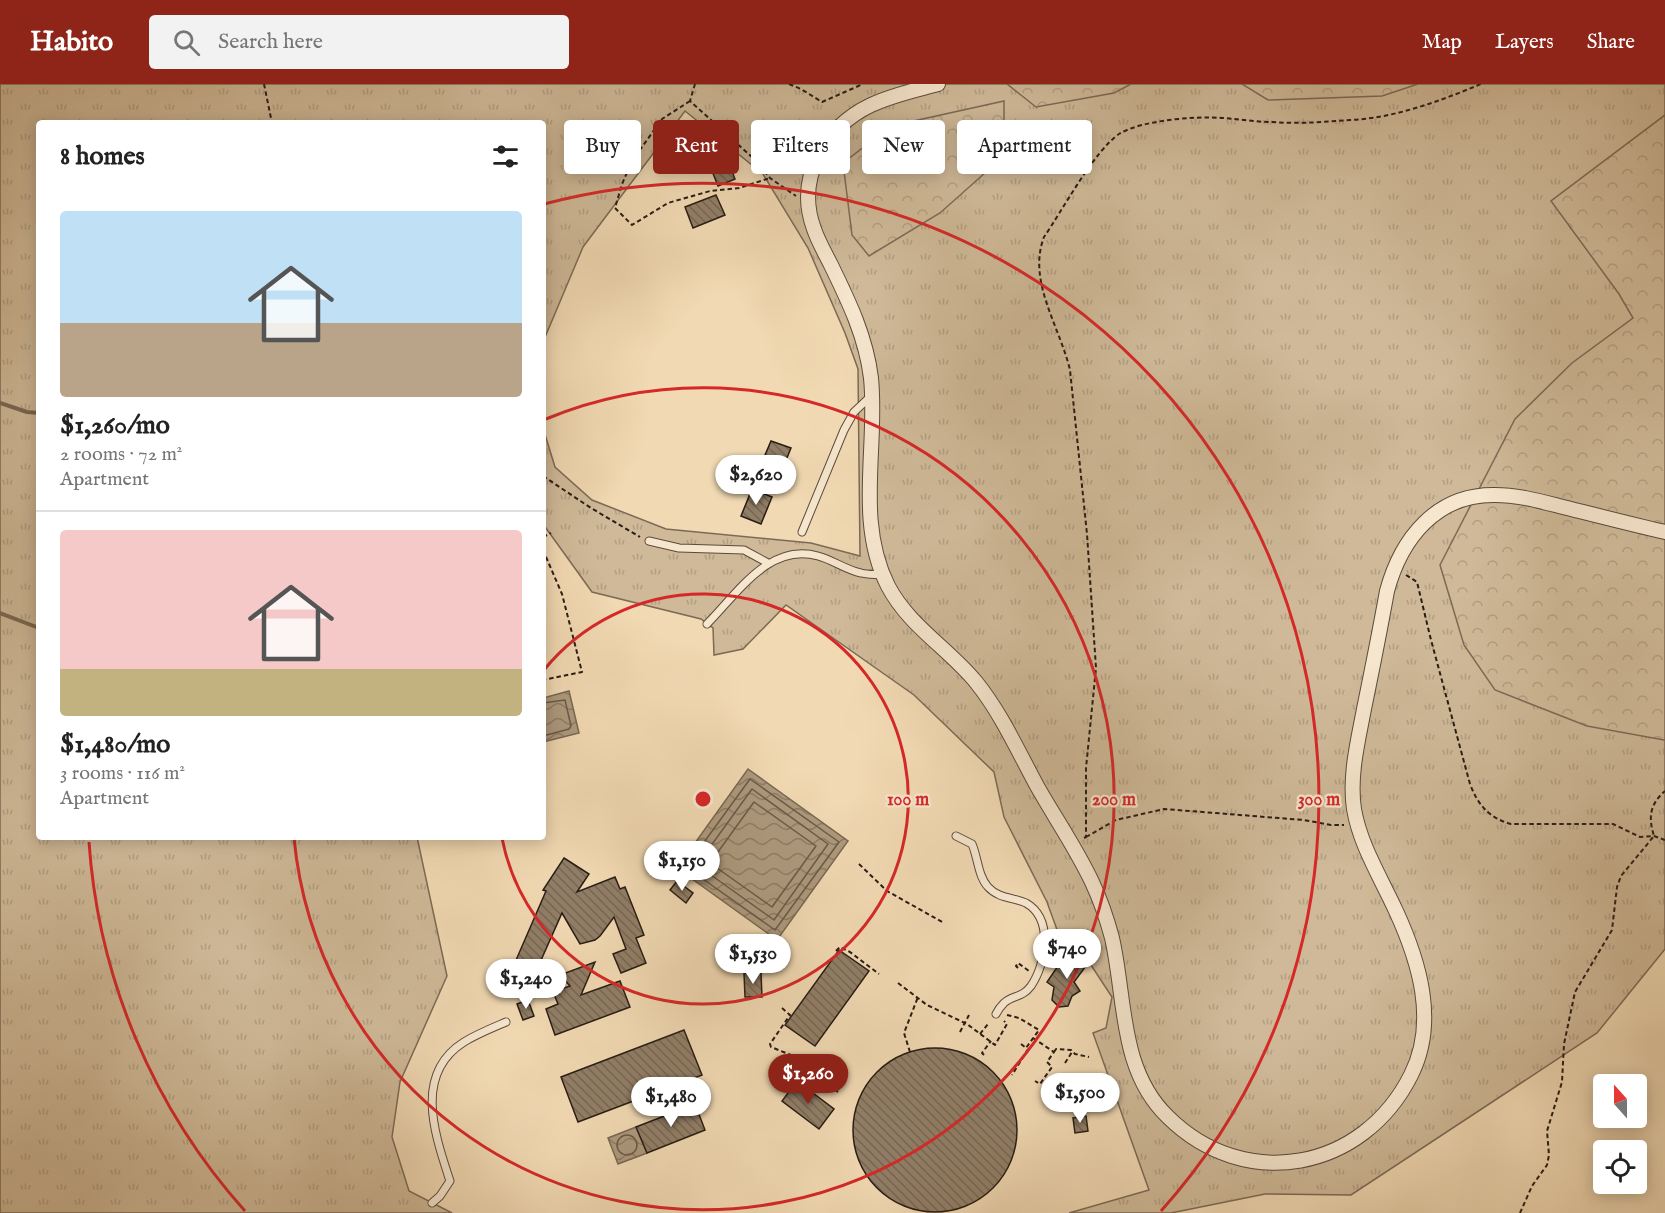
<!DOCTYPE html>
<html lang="en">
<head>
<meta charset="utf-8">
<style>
  :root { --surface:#fff; --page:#f2f2f2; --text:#222; --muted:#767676; --line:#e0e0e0; --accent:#8f2418 }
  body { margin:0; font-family:"IM FELL English",serif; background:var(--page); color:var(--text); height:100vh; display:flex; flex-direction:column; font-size:22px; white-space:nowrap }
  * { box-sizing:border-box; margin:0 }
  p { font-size:20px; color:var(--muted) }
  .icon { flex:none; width:33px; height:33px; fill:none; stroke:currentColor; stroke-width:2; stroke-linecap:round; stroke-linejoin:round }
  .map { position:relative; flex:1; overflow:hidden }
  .drawer { position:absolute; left:36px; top:36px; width:510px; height:720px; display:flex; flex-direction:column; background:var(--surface); border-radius:6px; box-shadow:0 3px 15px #0003 }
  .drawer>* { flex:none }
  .hud { position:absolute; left:564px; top:36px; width:570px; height:54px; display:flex; gap:12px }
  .needle { width:39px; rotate:339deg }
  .buttons { position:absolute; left:1593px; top:990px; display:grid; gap:12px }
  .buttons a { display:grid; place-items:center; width:54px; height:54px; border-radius:6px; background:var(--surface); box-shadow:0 3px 15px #0003; font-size:30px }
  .price { position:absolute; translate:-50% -51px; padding:0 14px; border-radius:21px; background:#fff; color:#222; font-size:20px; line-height:39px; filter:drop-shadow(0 2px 3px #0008) }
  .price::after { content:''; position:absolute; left:50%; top:36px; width:18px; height:14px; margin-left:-9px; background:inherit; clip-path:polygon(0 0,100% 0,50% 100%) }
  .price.current { background:var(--accent); color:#fff }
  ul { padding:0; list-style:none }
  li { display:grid; align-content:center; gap:12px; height:318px; padding:0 24px }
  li+li { border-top:2px solid var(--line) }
  li span { display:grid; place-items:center; height:186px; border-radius:6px; color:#555 }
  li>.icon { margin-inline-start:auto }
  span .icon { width:108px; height:108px; fill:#fffc; stroke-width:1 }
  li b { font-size:26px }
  h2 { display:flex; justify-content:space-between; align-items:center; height:72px; padding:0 24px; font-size:26px }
  .tag { padding:0 21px; border-radius:6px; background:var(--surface); box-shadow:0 3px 15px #0003; font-size:21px; line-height:54px }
  .tag.current { background:var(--accent); color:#fff }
  header { display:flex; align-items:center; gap:36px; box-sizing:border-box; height:84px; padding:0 30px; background:var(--accent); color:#fff }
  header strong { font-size:28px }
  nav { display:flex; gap:33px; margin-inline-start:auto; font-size:21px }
  .search { width:420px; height:54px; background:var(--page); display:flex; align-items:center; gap:15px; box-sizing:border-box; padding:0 21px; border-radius:6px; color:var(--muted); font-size:22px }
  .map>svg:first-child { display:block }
  .grass { fill:url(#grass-tufts); stroke:#7c6a56; stroke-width:1.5 }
  .forest { fill:url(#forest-crowns); stroke:#7c6a56; stroke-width:1.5 }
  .water { fill:url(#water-waves); stroke:#786753; stroke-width:1.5 }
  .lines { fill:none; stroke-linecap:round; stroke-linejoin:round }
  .shore { stroke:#6a5a48; stroke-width:1.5 }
  .stream { stroke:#786753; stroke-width:4 }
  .building { fill:url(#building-back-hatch); stroke:#281c14; stroke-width:1.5 }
  .service-casing { stroke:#5a4b3c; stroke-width:9 }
  .minor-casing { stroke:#5a4b3c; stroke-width:16 }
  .path { stroke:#281c14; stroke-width:2; stroke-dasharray:4.5 3; stroke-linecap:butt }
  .service { stroke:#f6e6ce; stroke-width:7 }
  .minor { stroke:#f6e6ce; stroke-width:14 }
  .ring { fill:none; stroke:#d62828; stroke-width:3 }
  .centre { fill:#d62828; stroke:#f6e6ce; stroke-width:3 }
  .ring-label { font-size:18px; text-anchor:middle; font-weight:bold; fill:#d62828; stroke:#f6e6ce; stroke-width:4.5; stroke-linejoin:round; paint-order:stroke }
</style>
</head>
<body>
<header>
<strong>Habito</strong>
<div class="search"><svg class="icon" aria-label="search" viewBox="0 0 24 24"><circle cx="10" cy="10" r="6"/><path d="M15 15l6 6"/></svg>Search here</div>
<nav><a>Map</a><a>Layers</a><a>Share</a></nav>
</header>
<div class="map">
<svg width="1665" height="1129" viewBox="0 0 1665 1129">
  <defs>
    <pattern id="grass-tufts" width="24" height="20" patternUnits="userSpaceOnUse" patternTransform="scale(1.5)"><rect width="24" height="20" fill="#cfb998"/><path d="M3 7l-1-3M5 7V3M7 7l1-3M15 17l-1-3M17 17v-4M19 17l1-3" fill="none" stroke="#b29e82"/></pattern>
    <pattern id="forest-crowns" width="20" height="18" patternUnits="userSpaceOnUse" patternTransform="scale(1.5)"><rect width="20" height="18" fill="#cfb998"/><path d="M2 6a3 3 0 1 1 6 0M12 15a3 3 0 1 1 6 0" fill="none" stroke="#b29e82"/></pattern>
    <pattern id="water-waves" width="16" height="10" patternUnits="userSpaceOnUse" patternTransform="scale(1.5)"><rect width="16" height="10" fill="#ad997d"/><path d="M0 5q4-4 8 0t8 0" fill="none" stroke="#8d7c65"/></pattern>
    <pattern id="building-back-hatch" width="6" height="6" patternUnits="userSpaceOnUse" patternTransform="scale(1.5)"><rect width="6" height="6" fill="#917e67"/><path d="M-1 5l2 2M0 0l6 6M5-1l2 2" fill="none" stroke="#766654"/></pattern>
  </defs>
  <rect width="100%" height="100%" fill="#f1d9b3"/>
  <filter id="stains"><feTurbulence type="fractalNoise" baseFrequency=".00333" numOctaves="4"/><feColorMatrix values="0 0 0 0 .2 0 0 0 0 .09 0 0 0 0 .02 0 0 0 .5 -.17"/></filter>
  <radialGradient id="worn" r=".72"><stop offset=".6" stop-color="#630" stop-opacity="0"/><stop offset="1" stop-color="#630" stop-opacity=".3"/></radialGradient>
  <polygon class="grass" points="0,0 1665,0 1665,865 1597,949 1351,1111 1265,1110 1171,1129 1069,1129 1149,1106 1093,949 1106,944 1112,913 1089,878 1060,854 1047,818 1004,733 994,688 914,611 786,521 743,565 714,571 713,544 701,535 592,508 543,440 543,344 555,383 592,416 666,445 811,459 860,472 858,285 845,249 808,164 763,90 685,27 583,163 543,258 543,39 39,39 39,753 417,753 447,892 400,998 392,1053 409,1107 452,1129 0,1129"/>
  <g class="forest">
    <polygon points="1007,0 1131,0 1114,9 1036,23"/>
    <polygon points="1242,0 1418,0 1382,12 1268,16"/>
    <polygon points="1004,17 1004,72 940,129 869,172 852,151 843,79 891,42"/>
    <polygon points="1665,31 1665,655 1664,656 1587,642 1495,606 1464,561 1440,481 1515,335 1572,279 1633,234 1619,210 1551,117"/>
  </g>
  <g class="water">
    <polygon points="569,607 579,649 543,658 543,614"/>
    <polygon points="748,685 848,757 777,856 677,784"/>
    <polygon points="636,1043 647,1069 618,1080 608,1054"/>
  </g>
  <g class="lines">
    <g class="shore">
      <polyline points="543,619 565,616 571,642 569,645 543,652"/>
      <polygon points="750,695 839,758 775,846 686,783"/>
      <polygon points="752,705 828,760 774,836 697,781"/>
      <polygon points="754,718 816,762 772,823 710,779"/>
      <circle cx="627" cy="1061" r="10"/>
    </g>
    <g class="stream">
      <polyline points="0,319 27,328 39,329"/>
      <polyline points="0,529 39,544"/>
    </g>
  </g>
  <g class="building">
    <polygon points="727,75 735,95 718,102 710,82"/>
    <polygon points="716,111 725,131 693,144 685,123"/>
    <polygon points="771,357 791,364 780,391 760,383"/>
    <polygon points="752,405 772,413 761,440 741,432"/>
    <polygon points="564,774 589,790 577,808 615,793 620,805 625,803 644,851 636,854 646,879 621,889 613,870 626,865 614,833 600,852 595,856 580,860 562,829 534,892 513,883 546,807 543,806"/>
    <polygon points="677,797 693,809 686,819 670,806"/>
    <polygon points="839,866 869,887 815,962 785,941"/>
    <polygon points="1077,869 1089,878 1074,898 1080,907 1072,912 1068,922 1059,923 1052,916 1054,903 1047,898 1062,876 1068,881"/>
    <polygon points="595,878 581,911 620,897 630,923 555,951 546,925 558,920 553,908 570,902 560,891"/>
    <polygon points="744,889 761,889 762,913 745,913"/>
    <polygon points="528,916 534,932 523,936 517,920"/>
    <polygon points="684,946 702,991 578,1038 561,993"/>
    <circle cx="935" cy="1046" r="82"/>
    <polygon points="797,997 834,1025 819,1045 782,1017"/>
    <polygon points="695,1020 705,1046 647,1069 636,1043"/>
    <polygon points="1086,1032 1088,1047 1075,1049 1073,1034"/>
  </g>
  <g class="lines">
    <g class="service-casing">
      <g id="service">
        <polyline points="802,448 844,346 854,328 871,312"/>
        <polyline points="649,457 679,464 744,466 768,479"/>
        <path d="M707 540C737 510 769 458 818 472 833 476 846 486 861 489 868 491 876 490 884 491"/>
        <path d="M956 752 972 760C978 774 978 792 988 803 999 815 1013 813 1026 819 1054 835 1046 880 1031 902 1022 914 1013 911 1004 919 1001 922 998 926 996 930"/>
        <path d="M432 1119 440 1112 450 1097C435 1051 413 990 464 958 477 950 492 944 506 938"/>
      </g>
    </g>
    <g class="minor-casing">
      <path id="minor" d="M938 0C916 6 892 11 871 21 825 43 795 94 814 145 818 157 825 169 831 181 849 218 866 253 871 294 878 363 855 437 888 502 909 542 948 564 976 598 1001 629 1018 667 1037 702 1055 734 1076 764 1092 798 1100 815 1107 835 1112 854 1126 915 1119 986 1168 1033 1245 1109 1363 1087 1411 991 1438 938 1419 877 1396 827 1381 794 1360 761 1354 725 1349 692 1358 657 1364 625 1372 586 1380 546 1387 507 1401 455 1436 410 1495 411 1521 411 1546 419 1571 425 1603 433 1634 441 1665 448"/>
    </g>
    <g class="path">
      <polyline points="264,0 272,39"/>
      <polyline points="695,0 690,17 754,75 770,94 796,112"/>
      <polyline points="789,0 801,5 822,18 863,0"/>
      <polyline points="690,17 662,35 632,77 622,100 615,124 632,141 668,119 710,107 739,104 770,94"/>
      <polyline points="543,392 591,424 640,453"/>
      <polyline points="543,453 551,449"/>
      <polyline points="543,466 562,510 582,588 543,596"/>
      <path d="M1406 491 1417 498 1431 556 1470 700C1478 721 1489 734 1511 740H1613L1640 753 1654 752 1665 756"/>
      <polyline points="1086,753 1116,736 1164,725 1304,736 1331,741 1344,741"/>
      <path d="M1084 754 1086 753V684L1096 584 1087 450 1070 286C1060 243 1027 197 1044 153 1062 127 1094 67 1119 50 1142 36 1195 32 1222 34 1239 35 1255 38 1272 38 1298 40 1324 38 1350 36 1395 34 1440 17 1481 0"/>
      <polyline points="859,780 887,807 944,839"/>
      <polyline points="836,867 840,863 850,868 879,890"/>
      <polyline points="1018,884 1016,882 1018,879 1029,887"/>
      <polyline points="898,899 927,921 967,940 995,961 1007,940 1004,937"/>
      <polyline points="782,924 790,931 770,960 771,963 791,971 838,1008"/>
      <polyline points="1007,931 1019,934 1039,946 1026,964 1028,965 1012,991"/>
      <polyline points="960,948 969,931"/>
      <polyline points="980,950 988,940"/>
      <polyline points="1033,954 1054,968 1047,978 1052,983 1040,1000 1035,997"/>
      <polyline points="1021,960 1026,964"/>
      <polyline points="910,968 904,949 918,913"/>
      <polyline points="1054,968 1056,965 1071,966 1075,970 1089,973"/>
      <polyline points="984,971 982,969 991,957"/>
      <polyline points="1065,979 1072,968"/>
      <path d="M1520 1129 1532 1102 1547 1081 1549 1071 1547 1047 1562 998 1564 960 1575 908 1612 846 1617 803 1621 792 1654 752C1648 733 1650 720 1665 707"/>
    </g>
    <use href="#service" class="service"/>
    <use href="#minor" class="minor"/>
  </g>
  <g class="ring">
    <path d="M544 586A205 205 0 1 1 502 754"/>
    <path d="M546 335A411 411 0 1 1 294 754"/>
    <path d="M245 1127A616 616 0 0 1 89 758M544 120A616 616 0 0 1 1161 1127"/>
  </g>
  <circle cx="703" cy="715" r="9" class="centre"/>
  <g class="ring-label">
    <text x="908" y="721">100 m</text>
    <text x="1114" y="721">200 m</text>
    <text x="1319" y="721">300 m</text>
  </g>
  <rect width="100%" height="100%" filter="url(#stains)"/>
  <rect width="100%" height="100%" fill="url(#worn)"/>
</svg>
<div class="buttons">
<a><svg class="needle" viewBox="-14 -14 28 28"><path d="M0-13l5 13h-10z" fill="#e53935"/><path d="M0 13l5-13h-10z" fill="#767676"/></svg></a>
<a><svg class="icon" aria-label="locate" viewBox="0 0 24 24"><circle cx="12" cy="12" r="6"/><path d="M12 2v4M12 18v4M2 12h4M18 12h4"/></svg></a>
</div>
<b class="price" style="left:756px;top:422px">$2,620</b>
<b class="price" style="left:682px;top:808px">$1,150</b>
<b class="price" style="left:1067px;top:896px">$740</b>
<b class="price" style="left:753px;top:901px">$1,530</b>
<b class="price" style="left:526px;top:926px">$1,240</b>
<b class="price current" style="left:808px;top:1021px">$1,260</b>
<b class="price" style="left:1080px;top:1040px">$1,500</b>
<b class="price" style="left:671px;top:1044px">$1,480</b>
<div class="hud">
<a class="tag">Buy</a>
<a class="tag current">Rent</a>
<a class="tag">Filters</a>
<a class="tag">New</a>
<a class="tag">Apartment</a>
</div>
<section class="drawer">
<h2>8 homes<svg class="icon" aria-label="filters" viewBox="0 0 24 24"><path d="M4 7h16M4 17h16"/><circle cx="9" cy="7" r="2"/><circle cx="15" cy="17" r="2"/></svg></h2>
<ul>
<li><span style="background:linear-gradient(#bfe0f5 60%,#b9a48a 0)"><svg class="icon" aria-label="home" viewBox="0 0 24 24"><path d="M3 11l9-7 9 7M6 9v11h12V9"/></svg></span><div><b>$1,260/mo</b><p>2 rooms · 72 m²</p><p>Apartment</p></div></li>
<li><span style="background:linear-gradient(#f6c9c9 75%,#c2b280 0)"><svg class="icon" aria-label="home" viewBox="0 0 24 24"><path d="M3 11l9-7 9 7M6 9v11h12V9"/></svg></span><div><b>$1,480/mo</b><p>3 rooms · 116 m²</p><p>Apartment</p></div></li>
</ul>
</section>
</div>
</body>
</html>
